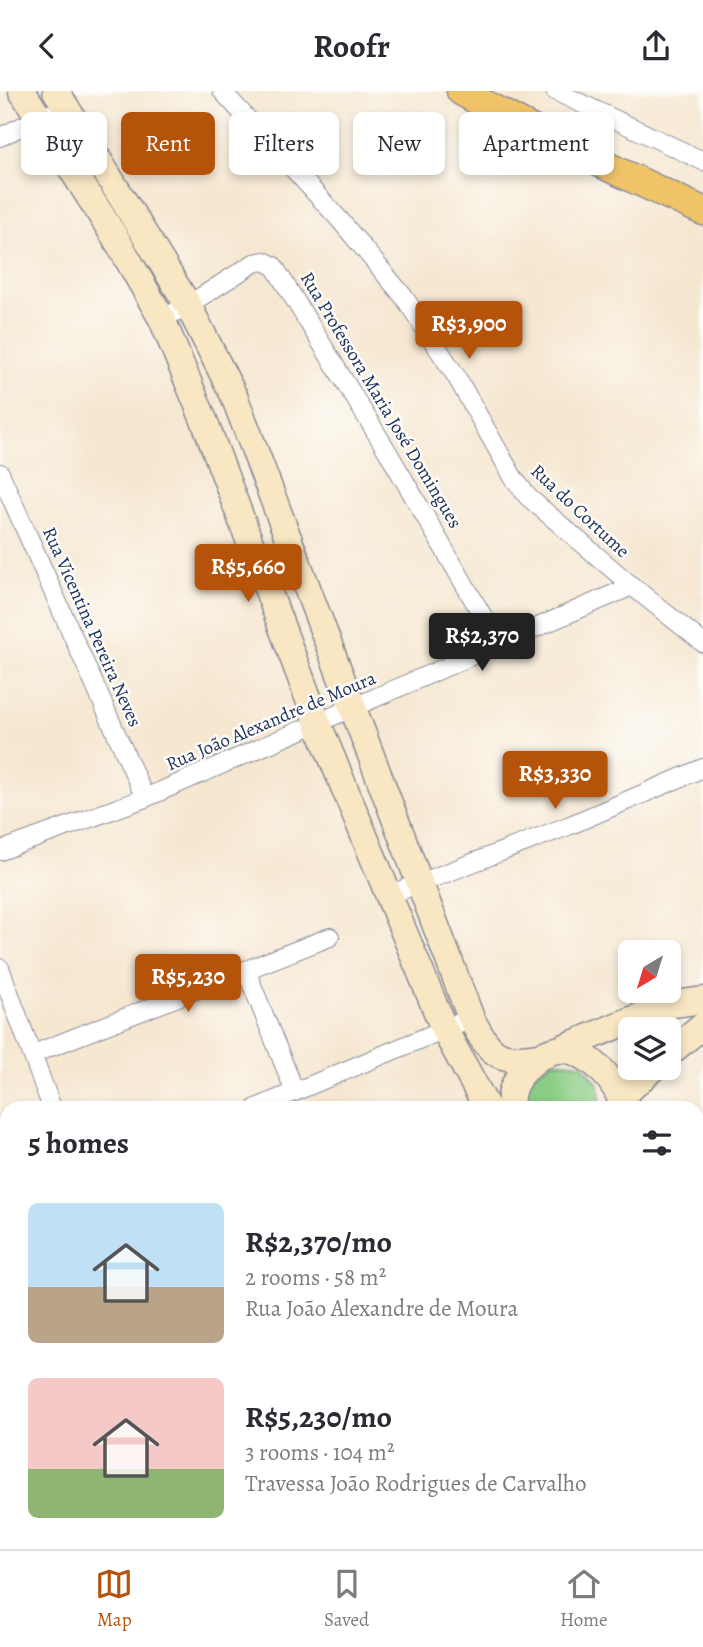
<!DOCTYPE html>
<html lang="en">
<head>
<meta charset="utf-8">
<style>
  :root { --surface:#fff; --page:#f2f2f3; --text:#2b2b33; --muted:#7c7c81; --line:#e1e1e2; --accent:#b45309 }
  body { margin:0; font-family:Alegreya,serif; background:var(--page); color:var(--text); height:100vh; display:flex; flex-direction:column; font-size:26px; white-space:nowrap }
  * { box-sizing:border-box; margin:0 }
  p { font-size:23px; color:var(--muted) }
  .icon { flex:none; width:38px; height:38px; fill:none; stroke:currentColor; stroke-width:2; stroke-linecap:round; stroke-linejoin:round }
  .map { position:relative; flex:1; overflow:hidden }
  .side { position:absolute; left:0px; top:1010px; width:704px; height:450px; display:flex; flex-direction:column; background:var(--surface); border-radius:21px 21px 0 0; box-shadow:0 4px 10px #0003 }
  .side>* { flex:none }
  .top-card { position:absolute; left:21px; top:21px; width:662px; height:63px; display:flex; gap:14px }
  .needle { width:46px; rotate:218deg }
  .buttons { position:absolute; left:618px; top:849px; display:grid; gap:14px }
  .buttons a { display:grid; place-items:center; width:63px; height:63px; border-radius:10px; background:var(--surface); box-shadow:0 4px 10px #0003; font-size:35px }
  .price { position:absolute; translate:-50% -60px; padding:0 16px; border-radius:7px; background:var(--accent); color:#fff; font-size:23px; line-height:46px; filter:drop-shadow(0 2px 4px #0008) }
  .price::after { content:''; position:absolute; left:50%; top:42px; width:21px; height:16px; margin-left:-10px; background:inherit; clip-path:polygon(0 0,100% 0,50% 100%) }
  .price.active { background:#222; color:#fff }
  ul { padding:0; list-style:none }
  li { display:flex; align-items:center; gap:21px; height:175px; padding:0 28px }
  li span { display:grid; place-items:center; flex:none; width:196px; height:140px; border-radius:10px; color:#555 }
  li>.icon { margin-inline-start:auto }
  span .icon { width:84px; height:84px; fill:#fffc; stroke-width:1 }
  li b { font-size:30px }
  h2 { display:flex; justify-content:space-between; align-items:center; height:84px; padding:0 28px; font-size:30px }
  .pill { padding:0 24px; border-radius:10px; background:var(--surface); box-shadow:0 4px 10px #0003; font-size:24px; line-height:63px }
  .pill.active { background:var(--accent); color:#fff }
  header { display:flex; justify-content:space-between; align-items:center; height:91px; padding:0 28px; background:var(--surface); font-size:32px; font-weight:700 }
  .tab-bar { display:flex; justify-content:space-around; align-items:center; height:98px; border-top:2px solid var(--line); background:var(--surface); font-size:19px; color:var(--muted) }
  .tab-bar a { display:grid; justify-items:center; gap:4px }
  .tab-bar .active { color:var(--accent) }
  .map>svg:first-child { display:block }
  .green { fill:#8acc84; stroke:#527e71; stroke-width:2 }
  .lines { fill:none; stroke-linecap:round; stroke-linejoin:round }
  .street-casing { stroke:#888b98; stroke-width:20 }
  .secondary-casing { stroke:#888b98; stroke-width:29 }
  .primary-casing { stroke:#888b98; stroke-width:31 }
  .street { stroke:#fff; stroke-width:18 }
  .secondary { stroke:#f9e7c3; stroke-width:26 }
  .primary { stroke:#f0c369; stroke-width:28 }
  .labels { text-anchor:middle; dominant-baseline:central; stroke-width:5; stroke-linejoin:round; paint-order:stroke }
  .street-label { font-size:19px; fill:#1b2f5e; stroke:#fdfcf7 }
</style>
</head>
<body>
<header><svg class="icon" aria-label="back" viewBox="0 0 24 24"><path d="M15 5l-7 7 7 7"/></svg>Roofr<svg class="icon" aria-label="share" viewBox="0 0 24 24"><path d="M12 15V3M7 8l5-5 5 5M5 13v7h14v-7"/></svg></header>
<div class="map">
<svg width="703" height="1458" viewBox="0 0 703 1458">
  <rect width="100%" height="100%" fill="#fdfcf7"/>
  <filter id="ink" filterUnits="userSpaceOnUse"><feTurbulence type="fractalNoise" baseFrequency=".0143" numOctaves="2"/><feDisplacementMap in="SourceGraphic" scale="14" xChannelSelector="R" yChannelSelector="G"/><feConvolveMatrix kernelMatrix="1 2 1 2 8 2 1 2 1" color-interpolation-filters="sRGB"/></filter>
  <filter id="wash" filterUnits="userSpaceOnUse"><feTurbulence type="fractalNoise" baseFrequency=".00686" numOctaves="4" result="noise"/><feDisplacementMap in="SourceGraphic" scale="28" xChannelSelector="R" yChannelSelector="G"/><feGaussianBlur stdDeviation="1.57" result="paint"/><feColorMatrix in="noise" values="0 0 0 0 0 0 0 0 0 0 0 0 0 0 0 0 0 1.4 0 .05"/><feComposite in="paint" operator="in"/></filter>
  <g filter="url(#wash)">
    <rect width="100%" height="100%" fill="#f6e7d1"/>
    <polygon class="green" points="553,970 583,973 599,994 601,1017 526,1017 522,1008 531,985"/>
  </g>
  <g filter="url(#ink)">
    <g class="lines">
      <g class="street-casing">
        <g id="street">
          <polyline points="222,0 339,128 404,206 456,285 513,386 528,406 632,495 703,552"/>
          <polyline points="555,0 703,70"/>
          <polyline points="0,46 47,23"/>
          <polyline points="162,228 188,214 254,172 264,170 274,175 389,363 499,553"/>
          <polyline points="0,382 145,707"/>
          <polyline points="0,760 145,707 632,495"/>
          <polyline points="389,804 568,735 703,677"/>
          <polyline points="0,877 52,1017"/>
          <polyline points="246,879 295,1001"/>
          <polyline points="33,963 330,846"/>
          <polyline points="256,1017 471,927"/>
          <polyline points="696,1080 703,1087"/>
          <polyline points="0,1119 7,1117"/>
          <polyline points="0,1236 7,1233"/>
        </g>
      </g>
      <g class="secondary-casing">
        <g id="secondary">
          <polyline points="22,0 115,146 162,228 206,334 318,633 444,938 487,1017"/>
          <path d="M56 0 188 214 234 305 471 927C492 968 500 971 545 964"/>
          <polyline points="560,958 668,914 703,909"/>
          <polyline points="668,963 703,934"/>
          <polyline points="621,1006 654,976"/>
          <path d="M511 1017C511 1012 510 1005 512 1000 517 983 540 960 559 959 585 956 621 992 622 1017"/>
          <polyline points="696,1192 703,1192"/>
          <polyline points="696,1261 703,1263"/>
          <polyline points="454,1458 455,1452"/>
          <polyline points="597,1458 597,1452"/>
        </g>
      </g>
      <g class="primary-casing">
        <path id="primary" d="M461 0C539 45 621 82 703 120"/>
      </g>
      <use href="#street" class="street"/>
      <use href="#secondary" class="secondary"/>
      <use href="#primary" class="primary"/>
    </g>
  </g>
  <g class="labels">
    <g class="street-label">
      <text transform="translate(381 309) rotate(59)">Rua Professora Maria José Domingues</text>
      <text transform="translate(580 420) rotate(43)">Rua do Cortume</text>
      <text transform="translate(92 536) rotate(66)">Rua Vicentina Pereira Neves</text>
      <text transform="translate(271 630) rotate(-23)">Rua João Alexandre de Moura</text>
    </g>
  </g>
</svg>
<div class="buttons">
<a><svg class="needle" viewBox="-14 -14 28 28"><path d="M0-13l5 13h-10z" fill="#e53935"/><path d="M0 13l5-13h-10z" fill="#7c7c81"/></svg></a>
<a><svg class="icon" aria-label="layers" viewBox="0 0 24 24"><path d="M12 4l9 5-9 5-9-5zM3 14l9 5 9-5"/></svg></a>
</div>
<b class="price" style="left:469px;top:270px">R$3,900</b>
<b class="price" style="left:248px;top:513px">R$5,660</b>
<b class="price active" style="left:482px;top:582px">R$2,370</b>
<b class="price" style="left:555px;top:720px">R$3,330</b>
<b class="price" style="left:188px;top:923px">R$5,230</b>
<div class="top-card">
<a class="pill">Buy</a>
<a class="pill active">Rent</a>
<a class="pill">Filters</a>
<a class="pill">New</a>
<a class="pill">Apartment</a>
</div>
<section class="side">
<h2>5 homes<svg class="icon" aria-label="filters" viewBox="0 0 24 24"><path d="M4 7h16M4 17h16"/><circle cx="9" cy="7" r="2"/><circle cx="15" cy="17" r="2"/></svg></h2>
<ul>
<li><span style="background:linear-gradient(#bfe0f5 60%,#b9a48a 0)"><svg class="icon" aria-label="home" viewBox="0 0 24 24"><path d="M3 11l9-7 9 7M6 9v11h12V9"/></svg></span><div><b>R$2,370/mo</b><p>2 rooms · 58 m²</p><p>Rua João Alexandre de Moura</p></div></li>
<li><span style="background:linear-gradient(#f6c9c9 65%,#8fb573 0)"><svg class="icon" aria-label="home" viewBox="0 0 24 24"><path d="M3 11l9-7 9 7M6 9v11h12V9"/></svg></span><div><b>R$5,230/mo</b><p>3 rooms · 104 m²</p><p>Travessa João Rodrigues de Carvalho</p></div></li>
</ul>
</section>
</div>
<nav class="tab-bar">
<a class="active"><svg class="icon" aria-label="map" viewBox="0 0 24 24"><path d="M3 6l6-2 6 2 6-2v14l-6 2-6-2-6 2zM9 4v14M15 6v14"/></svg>Map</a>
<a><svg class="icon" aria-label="saved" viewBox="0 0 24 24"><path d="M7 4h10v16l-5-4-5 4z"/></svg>Saved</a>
<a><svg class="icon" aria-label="home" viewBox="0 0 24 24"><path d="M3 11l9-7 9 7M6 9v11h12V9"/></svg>Home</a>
</nav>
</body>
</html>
